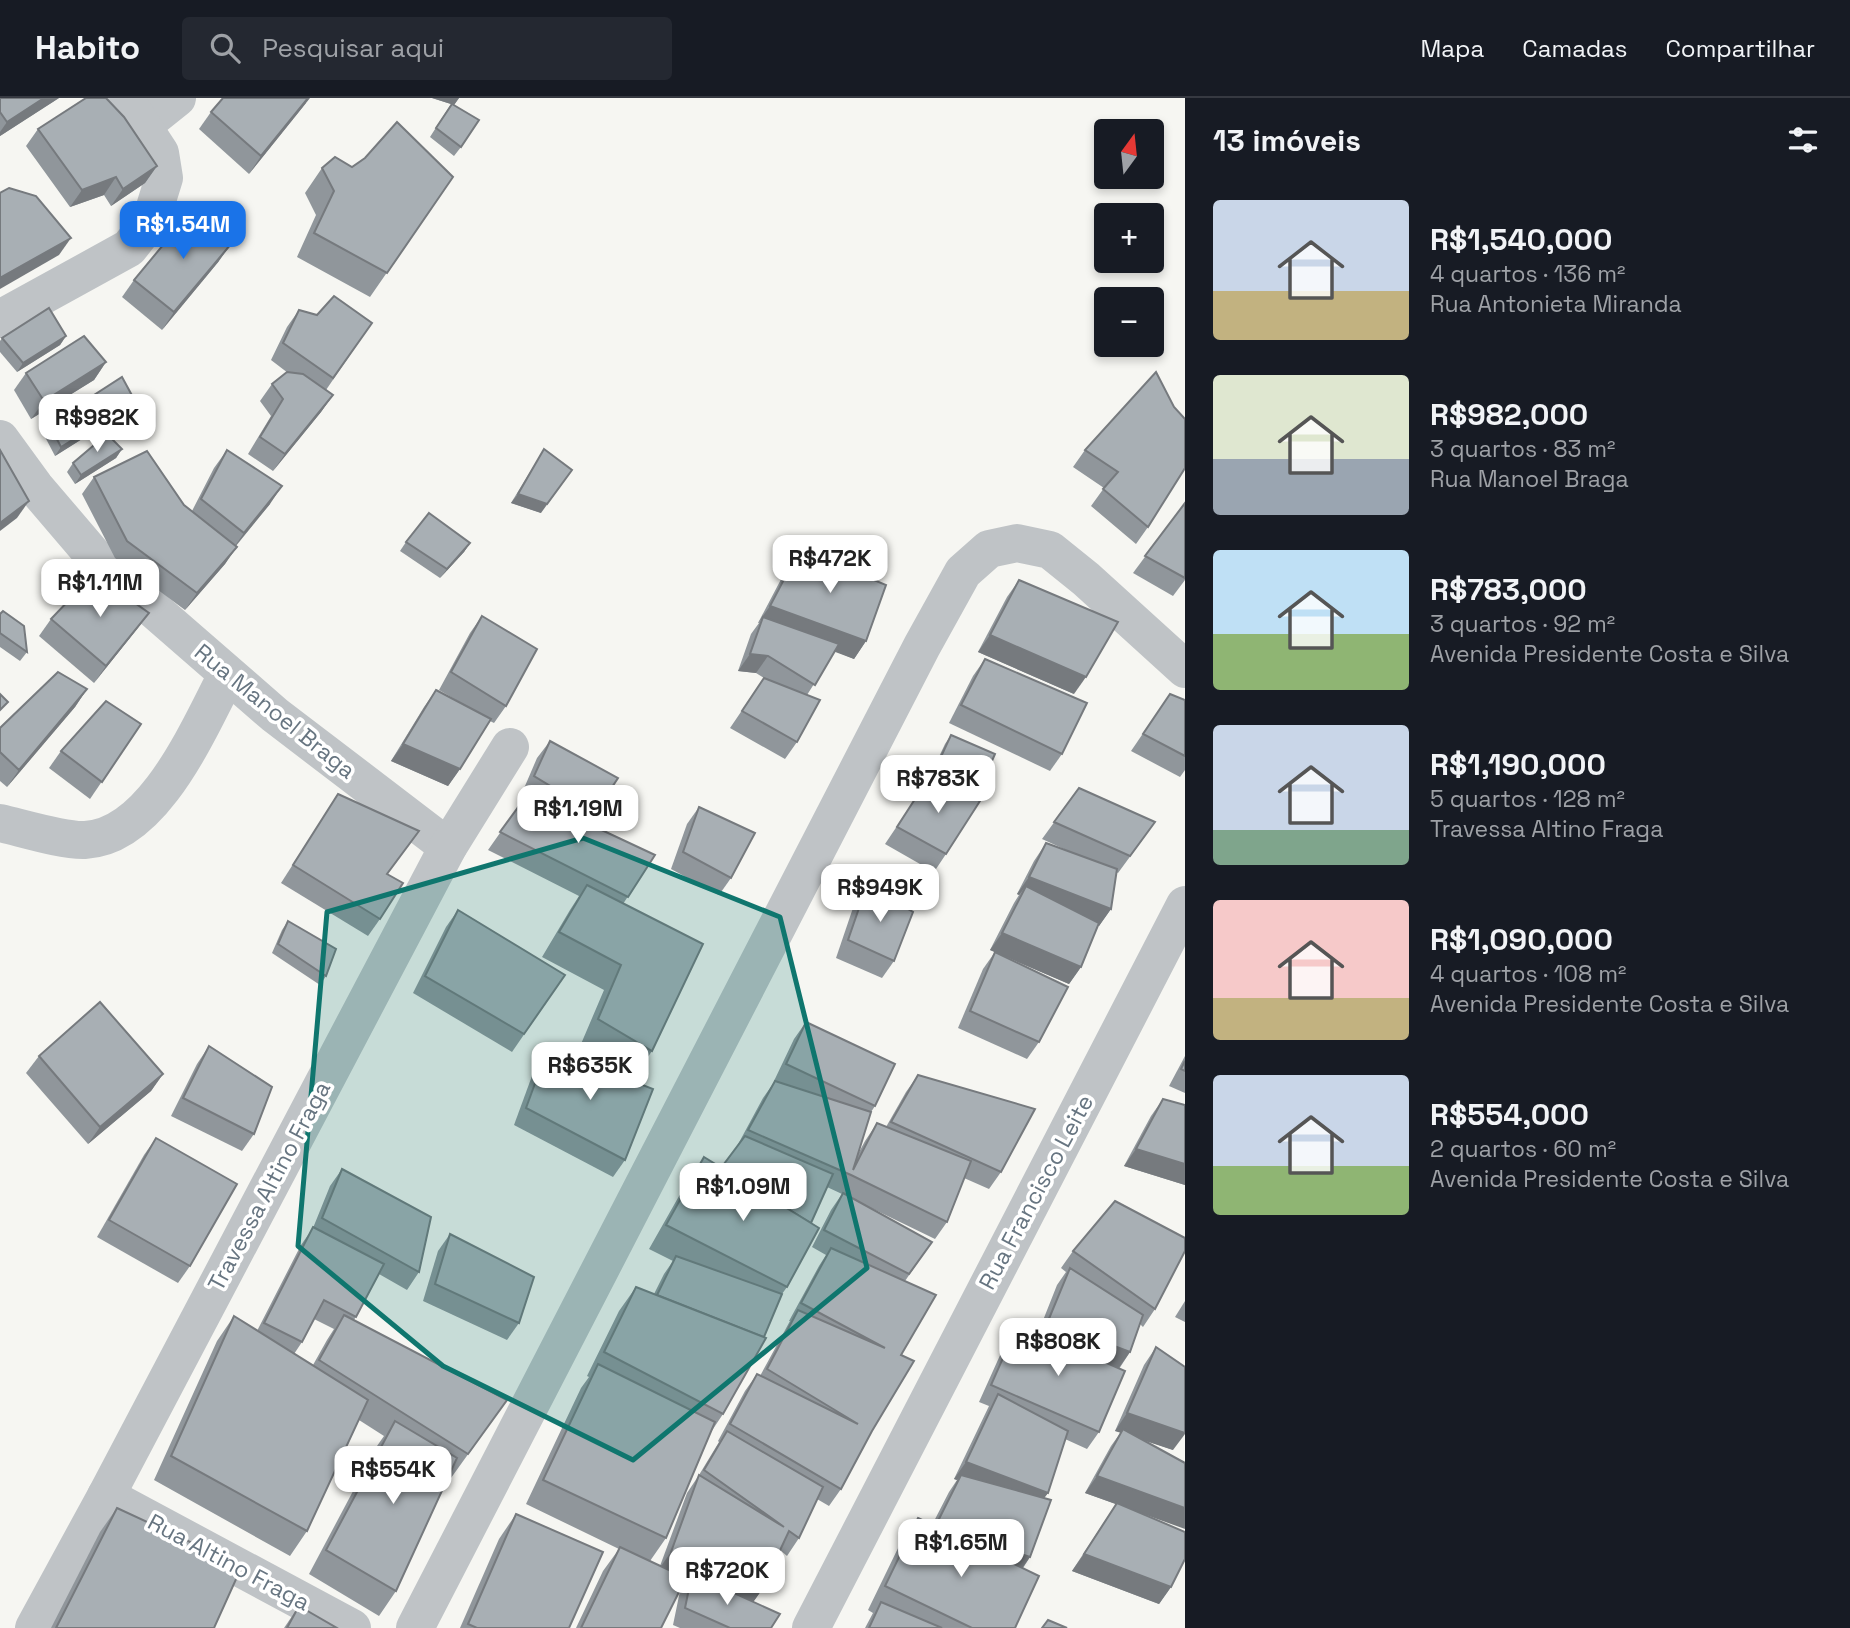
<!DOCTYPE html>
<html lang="pt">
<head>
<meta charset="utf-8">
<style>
  :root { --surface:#171b24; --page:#242831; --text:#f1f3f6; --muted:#9ea1a6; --line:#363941; --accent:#1a73e8 }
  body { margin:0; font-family:"Space Grotesk",sans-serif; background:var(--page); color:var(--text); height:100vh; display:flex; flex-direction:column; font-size:26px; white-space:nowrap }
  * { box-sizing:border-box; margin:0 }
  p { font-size:23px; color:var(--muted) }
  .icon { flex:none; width:38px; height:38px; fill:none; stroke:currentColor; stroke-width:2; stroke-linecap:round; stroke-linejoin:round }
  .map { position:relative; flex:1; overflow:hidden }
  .drawer { display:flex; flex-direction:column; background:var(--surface); width:665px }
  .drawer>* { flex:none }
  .needle { width:46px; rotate:15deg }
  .controls { position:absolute; left:1094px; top:21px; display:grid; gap:14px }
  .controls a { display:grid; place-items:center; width:70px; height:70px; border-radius:7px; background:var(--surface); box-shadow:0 4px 10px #0003; font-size:35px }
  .price { position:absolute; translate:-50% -60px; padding:0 16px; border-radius:14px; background:#fff; color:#222; font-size:23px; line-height:46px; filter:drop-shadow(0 2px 4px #0008) }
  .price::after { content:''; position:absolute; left:50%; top:42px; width:21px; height:16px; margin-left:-10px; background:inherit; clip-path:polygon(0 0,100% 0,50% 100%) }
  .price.on { background:var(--accent); color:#fff }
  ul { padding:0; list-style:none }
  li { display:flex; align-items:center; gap:21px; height:175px; padding:0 28px }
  li span { display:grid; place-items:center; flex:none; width:196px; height:140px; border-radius:7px; color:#555 }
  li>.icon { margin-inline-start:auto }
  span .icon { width:84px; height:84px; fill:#fffc; stroke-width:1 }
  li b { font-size:30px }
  h2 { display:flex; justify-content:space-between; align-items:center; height:84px; padding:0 28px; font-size:30px }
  header { display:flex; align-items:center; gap:42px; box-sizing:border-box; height:98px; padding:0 35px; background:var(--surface); border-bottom:2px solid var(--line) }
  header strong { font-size:33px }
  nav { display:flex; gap:38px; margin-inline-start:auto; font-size:24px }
  .search { width:490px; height:63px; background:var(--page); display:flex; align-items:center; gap:18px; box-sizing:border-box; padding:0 24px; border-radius:7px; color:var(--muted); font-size:26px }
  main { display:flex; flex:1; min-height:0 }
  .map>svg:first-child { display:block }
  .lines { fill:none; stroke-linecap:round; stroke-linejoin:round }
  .minor { stroke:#bfc3c6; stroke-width:38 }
  .wall { fill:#90969b; fill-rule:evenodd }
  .shaded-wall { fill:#767a7e }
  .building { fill:#a8afb4; stroke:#767a7e; stroke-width:2 }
  .marked { fill:#0f766e; fill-opacity:0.2; stroke:#0f766e; stroke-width:5; stroke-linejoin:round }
  .labels { text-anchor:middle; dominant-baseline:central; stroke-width:7; stroke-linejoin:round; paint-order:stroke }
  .street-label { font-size:23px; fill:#677581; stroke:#fff }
</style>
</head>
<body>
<header>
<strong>Habito</strong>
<div class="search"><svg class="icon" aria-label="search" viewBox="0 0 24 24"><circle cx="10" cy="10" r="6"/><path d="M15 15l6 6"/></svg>Pesquisar aqui</div>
<nav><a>Mapa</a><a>Camadas</a><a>Compartilhar</a></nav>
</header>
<main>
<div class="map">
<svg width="1185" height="1530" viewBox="0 0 1185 1530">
  <rect width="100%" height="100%" fill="#f6f6f2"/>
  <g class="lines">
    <g class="minor">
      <polyline points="142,28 177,0"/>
      <polyline points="0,221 129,150 151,122 164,80 160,55 124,0"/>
      <polyline points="0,341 35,389 99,464 275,617 448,749"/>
      <path d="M0 725C22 730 64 743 85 742 154 739 199 630 227 577"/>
      <polyline points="106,1398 352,1530"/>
      <polyline points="34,1530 106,1398 448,749 510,649"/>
      <polyline points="415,1530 922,548 963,474 989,451 1017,445 1050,452 1086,481 1185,571"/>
      <polyline points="811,1530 1185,807"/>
    </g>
  </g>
  <g class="wall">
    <polygon points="0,0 59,0 0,38"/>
    <polygon points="432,0 459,0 454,7 461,49 454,58 430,39 451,6"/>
    <polygon points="306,5 249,76 199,31 211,14"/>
    <polygon points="38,31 157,68 145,85 111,108 104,97 70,109 26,48"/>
    <polygon points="352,69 453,79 370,199 297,159 316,117 305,95 322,70"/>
    <polygon points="219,163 162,232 122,199 134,182"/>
    <polygon points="299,212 317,217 372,225 326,292 333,297 321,314 273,373 248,356 271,318 260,303 272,286 288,275 271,262 287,229"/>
    <polygon points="66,238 60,247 17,274 0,254 0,243 2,240"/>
    <polygon points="106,264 94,282 31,321 14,292 26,275"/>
    <polygon points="1156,274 1148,429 1136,446 1091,408 1104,390 1073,369 1085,352"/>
    <polygon points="128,312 55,358 43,335 49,326"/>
    <polygon points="122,351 116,360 75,386 67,374 73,365"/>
    <polygon points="544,351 541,415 511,405"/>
    <polygon points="227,352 270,406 236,448 225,466 185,512 115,460 82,396 94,379 184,407 192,413 214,370"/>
    <polygon points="1185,405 1185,482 1173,498 1133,475"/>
    <polygon points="406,444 470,445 464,454 440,480 400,453"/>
    <polygon points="800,451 866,543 854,561 835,553 807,597 797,644 785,661 730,630 764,580 756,575 738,573 751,536 759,525 758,525 788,468"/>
    <polygon points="1019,482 1074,596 978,554 1007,499"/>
    <polygon points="149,515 136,532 94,585 39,538 51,521"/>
    <polygon points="0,516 27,554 20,563 0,549"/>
    <polygon points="482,518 506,608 494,625 490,623 460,671 448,688 391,663 424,609 436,592 468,609 439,592 470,535"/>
    <polygon points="985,561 1062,656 1050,673 949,625 973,578"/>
    <polygon points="87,591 75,609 7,689 0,683 0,630"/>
    <polygon points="1170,596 1185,602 1185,672 1180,679 1131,653"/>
    <polygon points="141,626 90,701 49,670 61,653"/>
    <polygon points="951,637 978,695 974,700 946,756 934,774 885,746 928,682 945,646"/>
    <polygon points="550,643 618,680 588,725 655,757 623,806 652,953 635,978 581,946 604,892 542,859 570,812 579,798 488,752 526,698 522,695 537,660"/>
    <polygon points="1079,690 1143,741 1118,775 1116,774 1111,811 1099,828 1098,827 1081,869 1069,886 990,852 1014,805 1019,797 1017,796 1034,763 1046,745 1075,756 1042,741"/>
    <polygon points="338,696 380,821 368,838 281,785"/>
    <polygon points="699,709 731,780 719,797 671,771 687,726"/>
    <polygon points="867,787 894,863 882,880 836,860 855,804"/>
    <polygon points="458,812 565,877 512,954 413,895 446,829"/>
    <polygon points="288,823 326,878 320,887 272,855 282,832"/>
    <polygon points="995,854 1039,944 1027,961 958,930 983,871"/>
    <path d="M806 924 875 1008 871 1014 858 1056 865 1043 877 1025 886 1029 906 994 918 977 1001 1074 989 1091 964 1080 947 1124 935 1141 867 1108 932 1144 905 1183 901 1257 872 1333 841 1391 829 1408 817 1401 799 1440 787 1458 780 1452 761 1493 753 1504 771 1530H680L673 1527 680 1493 687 1483 684 1482 661 1530H576L603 1473 619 1451 526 1406 581 1290 589 1279 587 1278 619 1213 636 1189 654 1196 664 1176 673 1163 649 1151 687 1084 704 1059 721 1070 736 1050 763 1000 775 983H774L794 941ZM827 1089 842 1096 831 1112 812 1149 826 1157 819 1168 789 1223H790L760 1278 757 1276 745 1293 718 1343 719 1344 699 1377 687 1395 660 1468 650 1463 666 1440 711 1334 723 1316 782 1196 787 1189 811 1125Z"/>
    <polygon points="209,948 254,1036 242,1053 171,1018 197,966"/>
    <polygon points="548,950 625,1062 613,1079 514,1027 536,967"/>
    <polygon points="39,958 163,976 151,993 88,1046 26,975"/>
    <polygon points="1185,958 1185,995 1169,988"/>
    <polygon points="1163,1001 1185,1007 1185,1087 1124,1068 1151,1018"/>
    <polygon points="156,1040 190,1168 178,1185 97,1139 144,1057"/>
    <path d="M342 1071 419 1174 407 1192 379 1176 354 1222 507 1302 451 1380 448 1378 396 1493 379 1518 309 1476 377 1348 384 1338 359 1322 307 1433 290 1458 154 1382 217 1243 234 1218 257 1233 301 1147 313 1130 330 1088ZM314 1221 334 1231 327 1242 313 1267 294 1256 302 1244Z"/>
    <polygon points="450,1136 519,1225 507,1242 423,1203 438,1153"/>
    <polygon points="1073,1153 1155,1211 1143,1229 1140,1226 1130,1254 1119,1271 1099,1334 1087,1351 1065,1341 1048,1395 1044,1400 1030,1459 1023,1470 1015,1530 865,1530 873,1515 868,1512 901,1444 918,1420 932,1427 949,1394 957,1382 954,1381 989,1308 979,1304 1006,1244 1018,1226 1038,1235 1057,1187 1066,1174 1061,1170"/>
    <polygon points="1185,1203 1185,1224 1175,1219"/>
    <polygon points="1156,1249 1173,1352 1144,1342 1145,1417 1171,1489 1159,1506 1072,1473 1116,1406 1085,1395 1111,1348 1121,1334 1115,1333 1144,1267"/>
    <polygon points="117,1410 214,1530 51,1530 100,1434"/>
    <polygon points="516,1416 569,1530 460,1530 499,1441"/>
    <polygon points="299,1508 337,1530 284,1530"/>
  </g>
  <g class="shaded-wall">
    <polygon points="44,0 59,0 0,38 0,34 7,24"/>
    <polygon points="308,0 310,0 306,5 249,76 261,58"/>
    <polygon points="432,0 459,0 454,7"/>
    <polygon points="157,68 145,85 111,108 123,91"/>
    <polygon points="116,79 104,97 70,109 82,92"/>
    <polygon points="71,140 59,157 0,191 0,180"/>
    <polygon points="231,146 219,163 162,232 174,214"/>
    <polygon points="66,238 60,247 17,274 23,265"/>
    <polygon points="106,264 94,282 31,321 44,303"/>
    <polygon points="333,297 321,314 273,373 285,356"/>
    <polygon points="135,303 128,312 55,358 61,349"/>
    <polygon points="122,351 116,360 75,386 81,377"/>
    <polygon points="572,372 541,415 511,405 518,396"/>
    <polygon points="282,388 270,406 232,452 244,435"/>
    <polygon points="29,403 17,420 0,433 0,425"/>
    <polygon points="470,445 464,454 440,480 447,471"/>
    <polygon points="237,449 225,466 185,512 197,495"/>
    <polygon points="770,508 866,543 854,561 761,526 763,519 758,525"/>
    <polygon points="149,515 136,532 94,585 106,568"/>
    <polygon points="990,537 1086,579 1074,596 978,554"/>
    <polygon points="750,556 768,558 756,575 738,573"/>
    <polygon points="87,591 75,609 7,689 19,672"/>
    <polygon points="403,646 460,671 448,688 391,663"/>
    <polygon points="1029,779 1111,811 1099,828 1021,797 1026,788 1019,797 1017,796"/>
    <polygon points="1002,835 1081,869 1069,886 990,852"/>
    <polygon points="163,976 151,993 88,1046 100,1029"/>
    <polygon points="1136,1051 1185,1066 1185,1087 1124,1068"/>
    <polygon points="1048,1223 1130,1254 1118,1271 1036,1240"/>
    <polygon points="1127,1315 1185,1335 1185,1336 1173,1352 1115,1333"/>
    <polygon points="966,1364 1048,1395 1035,1412 961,1377 957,1382 954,1381"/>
    <polygon points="1097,1378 1185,1410 1185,1431 1085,1395"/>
    <polygon points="936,1427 1030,1459 1018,1476 924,1444"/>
    <polygon points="671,1454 761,1493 749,1510 692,1476 687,1483 659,1471"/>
    <polygon points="1084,1456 1171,1489 1159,1506 1072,1473"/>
  </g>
  <g class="building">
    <polygon points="0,0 44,0 7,24 0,14"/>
    <polygon points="86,0 106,0 124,19 157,68 123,91 116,79 82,92 38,31"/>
    <polygon points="223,0 308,0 261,58 211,14"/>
    <polygon points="452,6 479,22 461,49 436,30"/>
    <polygon points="397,24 453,79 387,175 314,135 334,93 322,70 335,59 352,69 365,60"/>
    <polygon points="9,90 36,98 71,140 0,180 0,95"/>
    <polygon points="193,111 231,146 174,214 134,182"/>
    <polygon points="334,198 372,225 333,280 283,245 299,212 317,217"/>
    <polygon points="49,210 66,238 23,265 2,240"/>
    <polygon points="84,238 106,264 44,303 26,275"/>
    <polygon points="287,274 303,276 333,297 285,356 260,339 283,301 272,286"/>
    <polygon points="1156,274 1174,309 1185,321 1185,370 1148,429 1103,391 1118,374 1085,352"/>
    <polygon points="122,279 135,303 61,349 49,326"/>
    <polygon points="107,336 122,351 81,377 73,365"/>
    <polygon points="544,351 572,372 547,406 518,396"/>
    <polygon points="0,352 29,403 0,425"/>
    <polygon points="227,352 282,388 244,435 201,401"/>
    <polygon points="147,353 184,407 237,449 197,495 127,443 94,379"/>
    <polygon points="1185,405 1185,480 1145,458"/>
    <polygon points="429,415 470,445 447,471 406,444"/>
    <polygon points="800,451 886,487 866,543 770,508"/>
    <polygon points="94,476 149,515 106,568 51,521"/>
    <polygon points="1019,482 1118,524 1086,579 990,537"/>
    <polygon points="3,513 24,528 27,554 0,535 0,516"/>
    <polygon points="482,518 537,551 506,608 451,574"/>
    <polygon points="763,519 839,546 815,587 768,558 750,556"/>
    <polygon points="985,561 1087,605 1062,656 961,607"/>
    <polygon points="58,574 87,591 19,672 0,654 0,630"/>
    <polygon points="764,580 820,602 797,644 742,613"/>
    <polygon points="436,592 491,621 460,671 403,646"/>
    <polygon points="0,596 8,604 0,612"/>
    <polygon points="1170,596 1185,602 1185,658 1143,636"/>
    <polygon points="106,603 141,626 102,684 61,653"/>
    <polygon points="951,637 995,656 978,695 934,674"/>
    <polygon points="550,643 618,680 595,715 534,678"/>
    <polygon points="928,681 980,703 946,756 897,729"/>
    <polygon points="1079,690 1155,724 1130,758 1054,724"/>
    <polygon points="338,696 419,733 387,776 403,785 380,821 293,767"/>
    <polygon points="527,697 655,757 628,799 500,734"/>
    <polygon points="699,709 755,735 731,780 683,754"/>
    <polygon points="1046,745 1117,771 1111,811 1029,779"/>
    <polygon points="587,787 703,846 652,953 598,921 621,867 559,834"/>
    <polygon points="867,787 913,814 894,863 848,842"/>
    <polygon points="1026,788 1099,825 1081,869 1002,835"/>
    <polygon points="458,812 565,877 524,936 425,878"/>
    <polygon points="288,823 336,851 326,878 278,846"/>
    <polygon points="995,854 1068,889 1039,944 970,913"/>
    <polygon points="100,904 163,976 100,1029 39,958"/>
    <polygon points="806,924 895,966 875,1008 786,966"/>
    <polygon points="209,948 272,989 254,1036 183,1000"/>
    <polygon points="548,950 653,991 625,1062 526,1010"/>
    <polygon points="1185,963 1185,973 1181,971"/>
    <polygon points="918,977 1035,1011 1001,1074 891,1024"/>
    <polygon points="775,983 871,1014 853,1072 877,1025 971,1063 947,1124 851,1077 748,1032"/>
    <polygon points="1163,1001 1185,1007 1185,1066 1136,1051"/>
    <polygon points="745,1038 833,1076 811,1125 721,1070"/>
    <polygon points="156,1040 237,1086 190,1168 109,1122"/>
    <polygon points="704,1059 819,1130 787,1189 666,1127"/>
    <polygon points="342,1071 431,1119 419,1174 322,1120"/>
    <polygon points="843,1095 932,1144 909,1176 824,1132"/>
    <polygon points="1115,1103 1185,1140 1185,1153 1155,1211 1073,1153"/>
    <polygon points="313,1129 384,1166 356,1219 324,1202 302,1244 264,1225"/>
    <polygon points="450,1136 534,1179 519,1225 435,1186"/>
    <polygon points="831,1150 936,1197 901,1257 914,1263 872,1333 841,1391 730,1326 757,1276 858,1326 767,1271 798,1212 885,1250 801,1205"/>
    <polygon points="676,1158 782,1196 764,1239 657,1197"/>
    <polygon points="1070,1170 1143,1217 1130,1254 1048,1223"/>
    <polygon points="636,1189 766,1240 723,1316 604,1254"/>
    <polygon points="344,1217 507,1302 468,1356 319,1262"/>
    <polygon points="234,1218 368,1302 307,1433 171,1358"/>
    <polygon points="1018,1226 1125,1273 1099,1334 991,1287"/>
    <polygon points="1156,1249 1185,1269 1185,1335 1127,1315"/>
    <polygon points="598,1266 715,1324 666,1440 543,1382"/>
    <polygon points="998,1296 1068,1333 1048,1395 966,1364"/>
    <polygon points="395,1323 457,1360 396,1493 326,1452"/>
    <polygon points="1123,1331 1185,1365 1185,1410 1097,1378"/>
    <polygon points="727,1333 823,1389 799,1440 789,1433 761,1493 671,1454 699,1377 784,1429 704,1372"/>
    <polygon points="961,1377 1051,1402 1030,1459 936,1427"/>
    <polygon points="1117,1405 1185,1434 1185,1461 1171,1489 1084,1456"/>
    <polygon points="117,1410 242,1468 214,1530 56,1530"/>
    <polygon points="516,1416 603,1454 569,1530 477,1530 468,1526"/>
    <polygon points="918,1420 1039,1478 1015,1530 972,1530 885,1488"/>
    <polygon points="620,1449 686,1480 661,1530 581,1530"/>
    <polygon points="692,1476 780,1516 771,1530 730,1530 685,1510"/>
    <polygon points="881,1504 942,1530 869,1530"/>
    <polygon points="299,1508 337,1530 287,1530"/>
    <polygon points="1048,1522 1067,1530 1042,1530"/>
  </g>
  <path class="marked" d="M583 740 780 819 867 1170 633 1362 443 1268 298 1148 327 814Z"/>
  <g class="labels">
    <g class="street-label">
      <text transform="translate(275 613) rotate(39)">Rua Manoel Braga</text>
      <text transform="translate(269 1088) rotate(-62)">Travessa Altino Fraga</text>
      <text transform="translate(1036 1094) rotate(-62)">Rua Francisco Leite</text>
      <text transform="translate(229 1464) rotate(28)">Rua Altino Fraga</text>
    </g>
  </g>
</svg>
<div class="controls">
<a><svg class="needle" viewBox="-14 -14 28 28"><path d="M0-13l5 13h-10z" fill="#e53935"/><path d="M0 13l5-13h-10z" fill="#9ea1a6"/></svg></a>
<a>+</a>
<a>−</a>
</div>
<b class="price on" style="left:183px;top:163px">R$1.54M</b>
<b class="price" style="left:97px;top:356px">R$982K</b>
<b class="price" style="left:830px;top:497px">R$472K</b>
<b class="price" style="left:100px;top:521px">R$1.11M</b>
<b class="price" style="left:938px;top:717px">R$783K</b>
<b class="price" style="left:578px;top:747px">R$1.19M</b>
<b class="price" style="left:880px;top:826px">R$949K</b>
<b class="price" style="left:590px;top:1004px">R$635K</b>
<b class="price" style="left:743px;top:1125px">R$1.09M</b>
<b class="price" style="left:1058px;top:1280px">R$808K</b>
<b class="price" style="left:393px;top:1408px">R$554K</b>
<b class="price" style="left:961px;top:1481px">R$1.65M</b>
<b class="price" style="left:727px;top:1509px">R$720K</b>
</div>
<section class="drawer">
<h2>13 imóveis<svg class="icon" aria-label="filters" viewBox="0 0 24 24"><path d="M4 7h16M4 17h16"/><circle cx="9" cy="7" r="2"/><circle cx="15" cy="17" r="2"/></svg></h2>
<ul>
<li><span style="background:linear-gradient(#c9d6e8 65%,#c2b280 0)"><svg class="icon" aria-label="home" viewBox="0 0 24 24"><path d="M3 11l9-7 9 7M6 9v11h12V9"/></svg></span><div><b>R$1,540,000</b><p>4 quartos · 136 m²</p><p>Rua Antonieta Miranda</p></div></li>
<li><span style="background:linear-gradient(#dfe7d0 60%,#9aa5b1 0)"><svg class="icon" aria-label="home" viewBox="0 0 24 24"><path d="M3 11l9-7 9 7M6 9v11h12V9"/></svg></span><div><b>R$982,000</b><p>3 quartos · 83 m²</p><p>Rua Manoel Braga</p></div></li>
<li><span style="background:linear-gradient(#bfe0f5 60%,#8fb573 0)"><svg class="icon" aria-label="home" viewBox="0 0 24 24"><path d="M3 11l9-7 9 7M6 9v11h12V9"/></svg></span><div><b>R$783,000</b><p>3 quartos · 92 m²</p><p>Avenida Presidente Costa e Silva</p></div></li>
<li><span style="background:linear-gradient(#c9d6e8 75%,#7fa58c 0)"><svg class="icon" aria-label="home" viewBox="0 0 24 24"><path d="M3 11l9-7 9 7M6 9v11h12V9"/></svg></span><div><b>R$1,190,000</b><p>5 quartos · 128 m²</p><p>Travessa Altino Fraga</p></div></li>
<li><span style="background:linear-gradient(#f6c9c9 70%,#c2b280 0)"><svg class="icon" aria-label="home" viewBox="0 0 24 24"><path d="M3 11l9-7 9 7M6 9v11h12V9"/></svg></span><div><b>R$1,090,000</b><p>4 quartos · 108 m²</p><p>Avenida Presidente Costa e Silva</p></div></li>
<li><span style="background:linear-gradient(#c9d6e8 65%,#8fb573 0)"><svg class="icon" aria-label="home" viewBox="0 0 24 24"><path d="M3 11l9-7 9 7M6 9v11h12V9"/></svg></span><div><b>R$554,000</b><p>2 quartos · 60 m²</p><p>Avenida Presidente Costa e Silva</p></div></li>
</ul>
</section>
</main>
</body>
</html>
